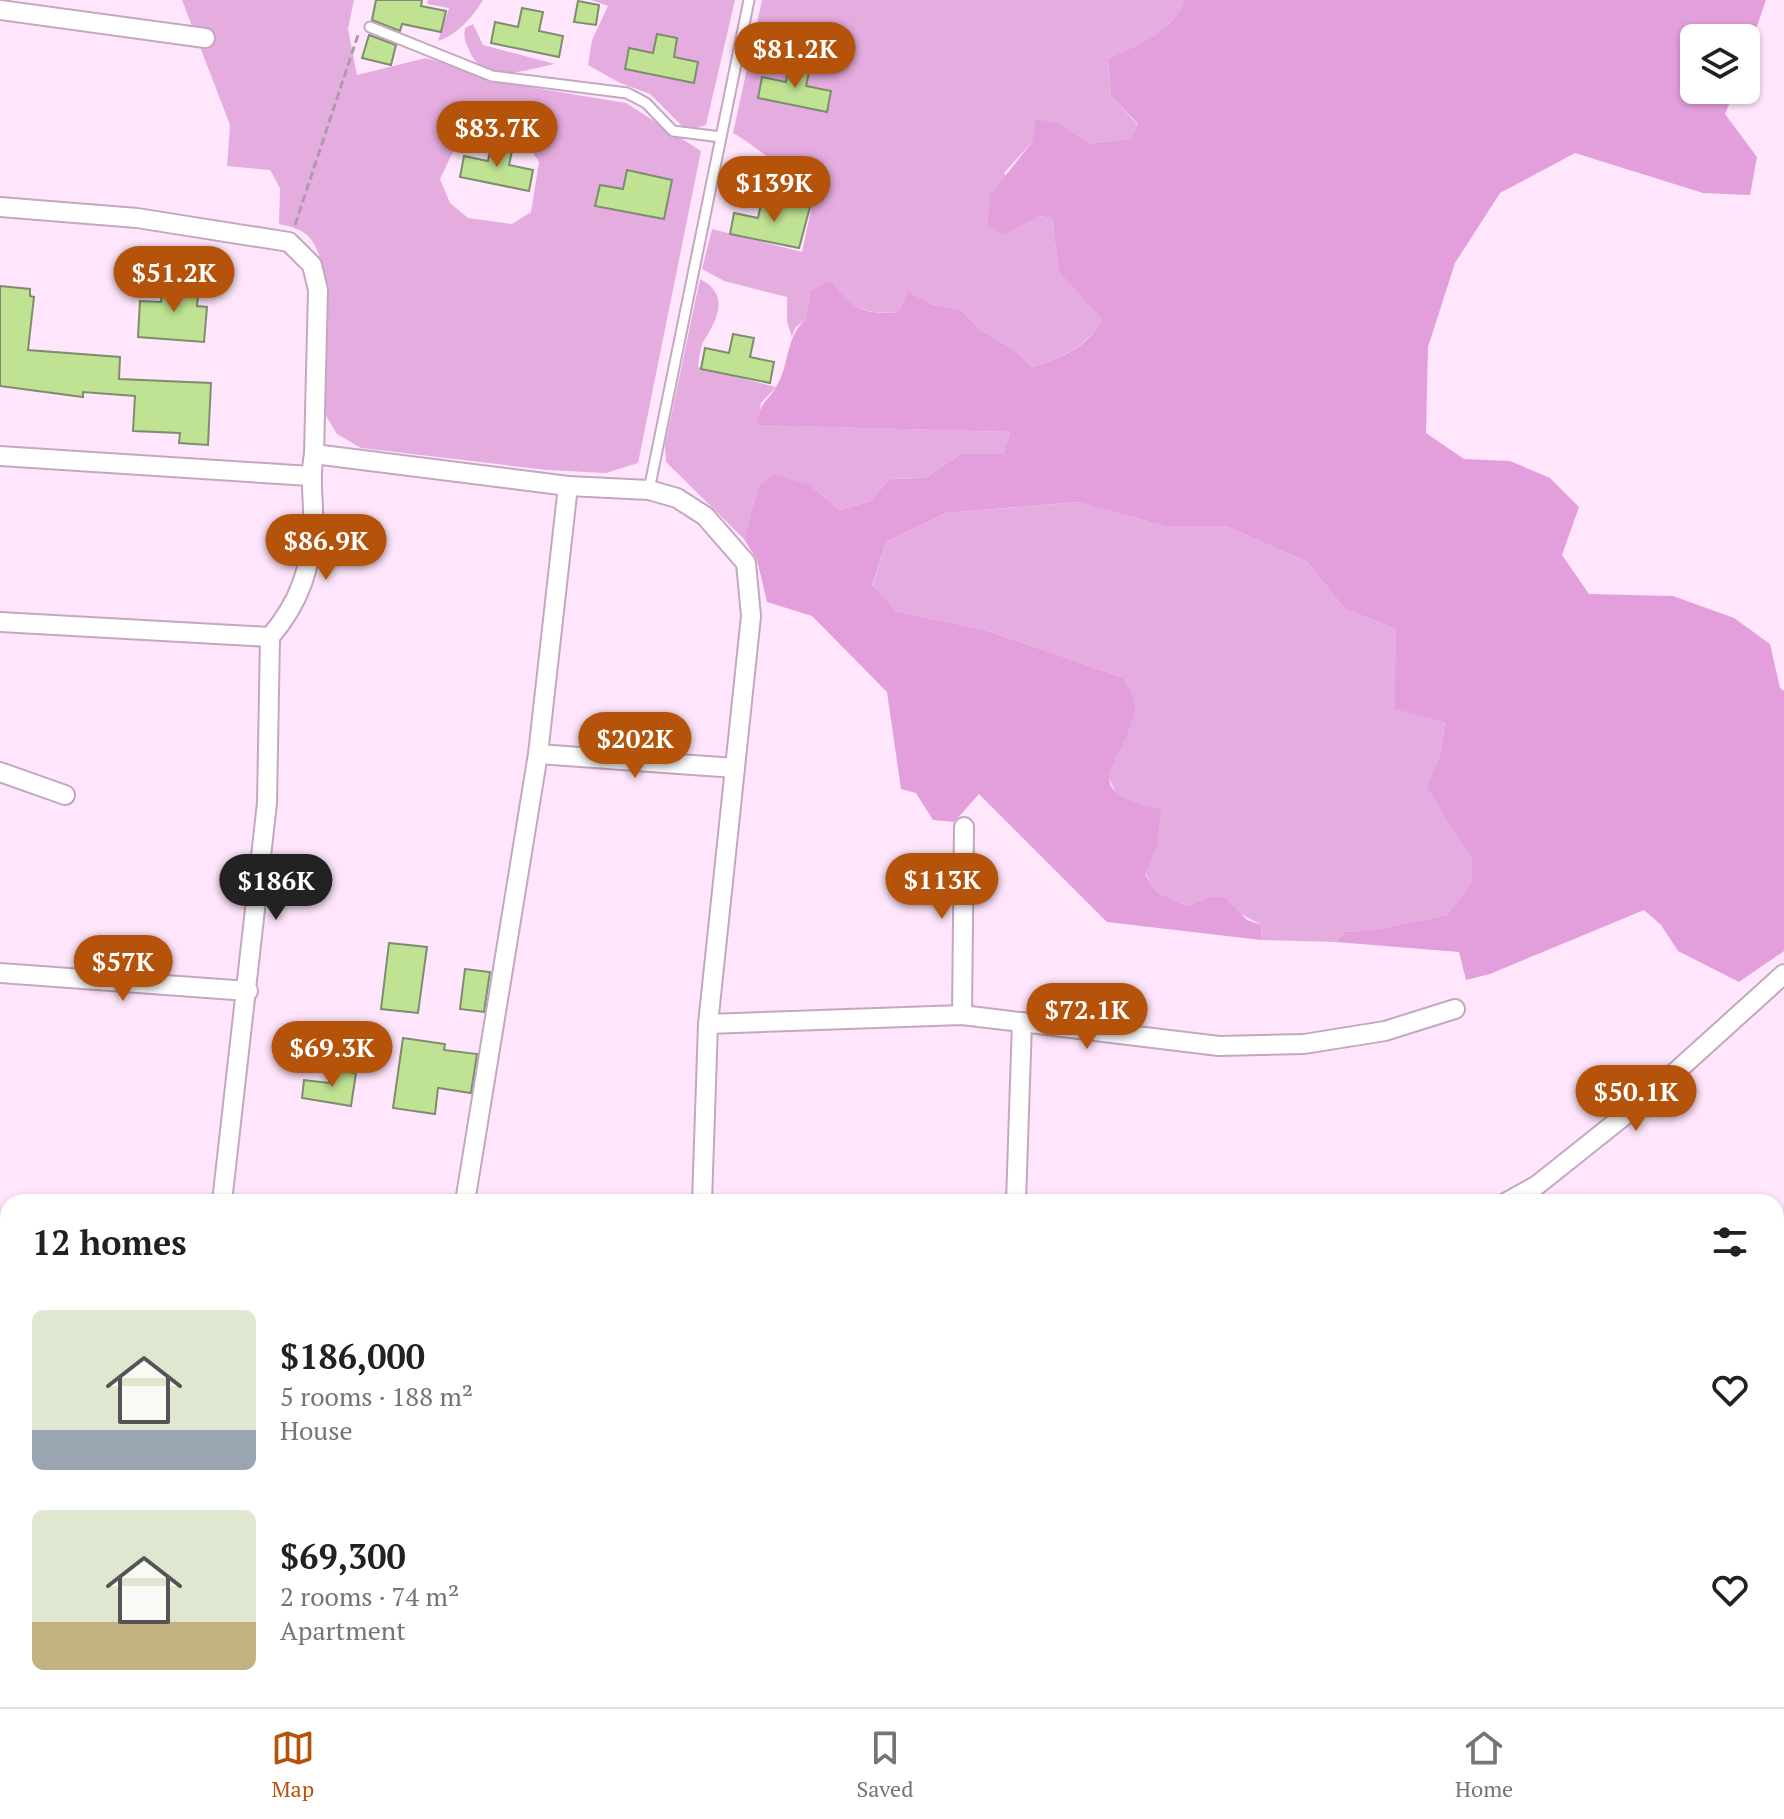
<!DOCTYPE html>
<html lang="en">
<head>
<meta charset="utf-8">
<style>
  :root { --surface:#fff; --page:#f6f6f6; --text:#202124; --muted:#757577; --line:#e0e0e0; --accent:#b45309 }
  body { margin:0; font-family:"PT Serif",serif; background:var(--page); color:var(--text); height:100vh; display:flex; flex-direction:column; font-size:30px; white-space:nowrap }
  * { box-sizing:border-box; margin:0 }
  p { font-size:26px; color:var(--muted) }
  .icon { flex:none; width:44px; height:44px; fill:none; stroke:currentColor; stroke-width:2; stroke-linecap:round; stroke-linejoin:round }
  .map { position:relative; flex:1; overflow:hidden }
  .sheet { position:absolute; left:0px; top:1194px; width:1784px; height:514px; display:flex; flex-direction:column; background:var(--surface); border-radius:24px 24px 0 0; box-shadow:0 2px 6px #0004 }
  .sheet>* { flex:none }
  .tools { position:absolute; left:1680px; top:24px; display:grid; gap:16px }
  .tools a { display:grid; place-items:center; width:80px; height:80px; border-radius:12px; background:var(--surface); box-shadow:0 2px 6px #0004; font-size:40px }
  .price { position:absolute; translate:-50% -68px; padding:0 18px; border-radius:28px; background:var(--accent); color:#fff; font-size:26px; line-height:52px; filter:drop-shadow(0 2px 4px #0008) }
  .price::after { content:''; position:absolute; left:50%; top:48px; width:24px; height:18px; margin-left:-12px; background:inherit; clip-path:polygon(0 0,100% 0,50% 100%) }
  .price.active { background:#222; color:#fff }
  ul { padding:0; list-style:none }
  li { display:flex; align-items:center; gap:24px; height:200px; padding:0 32px }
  li span { display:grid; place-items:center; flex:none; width:224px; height:160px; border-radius:12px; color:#555 }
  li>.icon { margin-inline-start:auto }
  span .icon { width:96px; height:96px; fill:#fffc; stroke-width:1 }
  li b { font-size:34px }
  h2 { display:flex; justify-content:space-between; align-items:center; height:96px; padding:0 32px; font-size:34px }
  .tab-bar { display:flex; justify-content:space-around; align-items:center; height:112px; border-top:2px solid var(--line); background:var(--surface); font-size:22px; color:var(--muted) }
  .tab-bar a { display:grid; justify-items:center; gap:4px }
  .tab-bar .active { color:var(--accent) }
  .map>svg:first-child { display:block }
  .green { fill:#e5addf; fill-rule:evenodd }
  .forest { fill:#e39fdc }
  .building { fill:#bfe392; stroke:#7e8d6e; stroke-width:2 }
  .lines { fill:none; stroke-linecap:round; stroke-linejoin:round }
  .service-casing { stroke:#c4a7c0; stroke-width:13 }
  .minor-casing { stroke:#c4a7c0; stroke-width:22 }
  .path { stroke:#ad9aab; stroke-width:3; stroke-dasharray:8 4; stroke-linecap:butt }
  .service { stroke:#fff; stroke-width:9 }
  .minor { stroke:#fff; stroke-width:18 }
</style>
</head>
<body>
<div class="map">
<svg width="1784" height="1707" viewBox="0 0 1784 1707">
  <rect width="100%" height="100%" fill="#ffe6fc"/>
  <g class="green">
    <path d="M182 0H354L348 29 357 75 426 58 523 86 626 103 701 151 638 463 606 473 547 470 361 448 337 434 325 414 319 255C311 233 302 229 279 224L280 188 270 170 227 166 230 125ZM461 135 531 150 539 162 531 212 512 224 468 218 450 203 440 179Z"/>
    <path d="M428 0H483C473 17 457 35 438 41L449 8 427 4Z"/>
    <polygon points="591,0 735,0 706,125 687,131 650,94 618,82 588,65 592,40 608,6"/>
    <path d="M762 0H1185C1170 34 1140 45 1108 59L1111 96 1138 125 1131 138 1090 144 1061 124 1033 141 1004 173 1038 216 1052 218 1059 272 1103 319C1089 345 1060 359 1033 367L1012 348 980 330 961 310 931 304 908 293 898 313C859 312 855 312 830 280L810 291 806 319 795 328 792 337 787 322V297L724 281 702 269 712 229 802 252 813 201 795 198 799 176C774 166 757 146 733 133Z"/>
    <path d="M473 24 483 45 555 64C527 69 485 87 470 52 466 43 463 38 465 28Z"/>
    <path d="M700 279C731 295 717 320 703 342 700 349 699 360 698 367L776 387 761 403 758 425 1010 432 1004 455 961 454 925 478 889 479 871 501 840 510 810 485 758 487 744 539 666 462 665 445Z"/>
    <polygon points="1081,502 1164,526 1226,526 1307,562 1345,609 1396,629 1445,721 1440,755 1428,787 1472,860 1472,882 1447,915 1378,929 1344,932 1336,942 1261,940 1262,925 1208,897 1187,906 1157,892 1145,873 1157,848 1135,804 1116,794 1109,778 1112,759 1130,729 1122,677 985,630 896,611 872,586 886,542 946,513"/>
    <polygon points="1083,1700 1256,1700 1255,1707 1083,1707"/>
  </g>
  <path class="forest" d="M1185 0H1766L1746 58V38H1694V90H1735L1725 114 1757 157 1750 195 1703 193 1575 153 1500 193 1455 263 1428 347 1426 433 1464 459 1510 461 1550 478 1579 507 1562 555 1589 594 1673 596 1734 618 1770 644 1780 688 1784 691V951L1739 982 1678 951 1661 925 1644 910 1490 974 1466 980 1459 952 1336 942 1344 932 1378 929 1447 915 1472 882V860L1427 787 1440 755 1445 722 1395 709 1396 629 1345 609 1307 562 1226 526H1164L1080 502 946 513 886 542 872 585 896 611 985 630 1122 677C1127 686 1135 696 1135 705 1133 757 1064 790 1161 809L1157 848 1145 874 1157 892 1187 906 1208 897H1224L1247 920 1262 925 1261 940 1107 922 979 794 954 822 933 820 916 793 901 789 887 692 812 616 767 602 757 560 744 539 758 487 774 475 810 485 840 510 871 501 889 479 925 478 961 454H1004L1010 432 757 425C760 401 765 405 776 387 790 365 785 337 806 319L810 291 830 280C855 311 859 313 898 313L908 292 931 304 961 310 980 330 1012 348 1033 367C1060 359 1091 345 1102 319L1059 272 1052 218 1038 216 1003 235 988 225 990 195 1033 141 1036 119 1061 124 1090 144 1131 138 1138 124 1111 96 1108 59C1140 44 1170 34 1185 0Z"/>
  <g class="building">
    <polygon points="376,0 422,0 421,6 446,11 441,32 402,24 400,31 372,20"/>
    <polygon points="578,1 599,5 596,25 574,22"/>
    <polygon points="522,8 543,12 539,31 563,36 559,57 491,43 495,22 518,27"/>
    <polygon points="657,34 677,38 674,57 698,62 694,83 625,69 629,48 653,53"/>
    <polygon points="369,35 396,45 391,65 362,58"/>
    <polygon points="789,63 810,67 806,86 831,91 827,112 758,98 762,77 786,82"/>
    <polygon points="492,142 513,146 509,165 533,170 529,191 460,177 464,156 488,161"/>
    <polygon points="627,170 672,180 664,219 595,206 600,185 623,189"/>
    <polygon points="762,199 810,207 799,248 730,234 734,213 758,218"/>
    <polygon points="163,278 192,281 191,285 199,285 197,306 207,307 204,342 138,337 140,301 161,302"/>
    <polygon points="0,286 30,289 30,296 34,297 28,350 120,357 119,379 211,383 208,445 179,443 180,433 133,431 135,396 83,392 83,397 0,386"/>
    <polygon points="733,334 754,338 750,357 774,362 770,383 701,369 705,348 729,353"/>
    <polygon points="389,943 427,947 418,1013 381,1009"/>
    <polygon points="465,969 490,972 484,1012 460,1009"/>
    <polygon points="403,1038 445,1044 444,1050 477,1054 471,1093 438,1088 435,1114 393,1108"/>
    <polygon points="331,1070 356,1073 351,1106 302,1098 304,1080 329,1083"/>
  </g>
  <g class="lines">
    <g class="service-casing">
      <g id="service">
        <polyline points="370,27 492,76 627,93 646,103 673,131 721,137"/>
        <polyline points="649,490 749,0"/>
      </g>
    </g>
    <g class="minor-casing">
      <g id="minor">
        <polyline points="0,10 205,38"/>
        <path d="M0 207 137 218 289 242 312 265 318 290 314 454C309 478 314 499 313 523 311 568 300 602 270 637L0 622"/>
        <polyline points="314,454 568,486 649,490 677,498 705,516 746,563 751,616 708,1024 702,1202"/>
        <polyline points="0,456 310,476"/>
        <polyline points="538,754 735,768"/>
        <polyline points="0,772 65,795"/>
        <polyline points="0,973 248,991"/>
        <polyline points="962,1015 964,827"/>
        <polyline points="708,1024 962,1015 1219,1046 1304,1044 1385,1031 1455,1009"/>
        <polyline points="222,1202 267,803 270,637"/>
        <polyline points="465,1202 538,754 568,486"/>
        <polyline points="1016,1202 1022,1022"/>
        <polyline points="1507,1202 1536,1186 1649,1096 1784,974"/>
        <polyline points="0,1238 8,1238"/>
        <polyline points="1776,1344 1784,1343"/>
        <polyline points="0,1448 8,1448"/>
        <polyline points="1776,1532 1784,1533"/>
        <polyline points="0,1662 8,1662"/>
        <polyline points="368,1700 374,1707"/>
        <polyline points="907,1700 908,1707"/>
        <polyline points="431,1707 432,1700"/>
        <polyline points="1292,1707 1292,1700"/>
      </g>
    </g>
    <polyline class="path" points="295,225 358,35"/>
    <use href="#service" class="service"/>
    <use href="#minor" class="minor"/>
  </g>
</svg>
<div class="tools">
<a><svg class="icon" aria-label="layers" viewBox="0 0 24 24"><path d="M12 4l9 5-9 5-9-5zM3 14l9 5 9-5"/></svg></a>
</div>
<b class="price" style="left:795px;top:90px">$81.2K</b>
<b class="price" style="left:497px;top:169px">$83.7K</b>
<b class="price" style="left:774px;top:224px">$139K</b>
<b class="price" style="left:174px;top:314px">$51.2K</b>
<b class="price" style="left:326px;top:582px">$86.9K</b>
<b class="price" style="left:635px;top:780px">$202K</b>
<b class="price" style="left:942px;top:921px">$113K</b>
<b class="price active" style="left:276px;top:922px">$186K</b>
<b class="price" style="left:123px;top:1003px">$57K</b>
<b class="price" style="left:1087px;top:1051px">$72.1K</b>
<b class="price" style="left:332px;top:1089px">$69.3K</b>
<b class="price" style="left:1636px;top:1133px">$50.1K</b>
<section class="sheet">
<h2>12 homes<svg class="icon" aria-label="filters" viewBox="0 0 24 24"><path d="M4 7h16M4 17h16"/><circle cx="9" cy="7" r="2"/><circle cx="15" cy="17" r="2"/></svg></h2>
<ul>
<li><span style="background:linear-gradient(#dfe7d0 75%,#9aa5b1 0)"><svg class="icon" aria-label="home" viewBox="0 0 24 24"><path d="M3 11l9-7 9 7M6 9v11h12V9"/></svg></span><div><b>$186,000</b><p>5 rooms · 188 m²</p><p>House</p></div><svg class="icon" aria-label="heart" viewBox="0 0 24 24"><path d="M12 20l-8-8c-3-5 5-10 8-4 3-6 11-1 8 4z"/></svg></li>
<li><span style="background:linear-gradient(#dfe7d0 70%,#c2b280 0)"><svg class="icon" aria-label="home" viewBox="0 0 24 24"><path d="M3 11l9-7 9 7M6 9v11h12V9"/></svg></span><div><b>$69,300</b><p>2 rooms · 74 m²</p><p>Apartment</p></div><svg class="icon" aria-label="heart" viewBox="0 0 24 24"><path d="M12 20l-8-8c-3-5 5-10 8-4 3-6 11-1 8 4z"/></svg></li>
</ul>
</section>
</div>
<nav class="tab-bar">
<a class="active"><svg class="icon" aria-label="map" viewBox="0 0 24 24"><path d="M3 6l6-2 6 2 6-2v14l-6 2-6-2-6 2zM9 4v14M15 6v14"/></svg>Map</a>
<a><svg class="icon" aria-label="saved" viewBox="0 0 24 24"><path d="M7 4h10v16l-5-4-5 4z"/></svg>Saved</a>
<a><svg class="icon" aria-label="home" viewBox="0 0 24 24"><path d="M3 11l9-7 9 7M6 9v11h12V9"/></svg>Home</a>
</nav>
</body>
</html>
